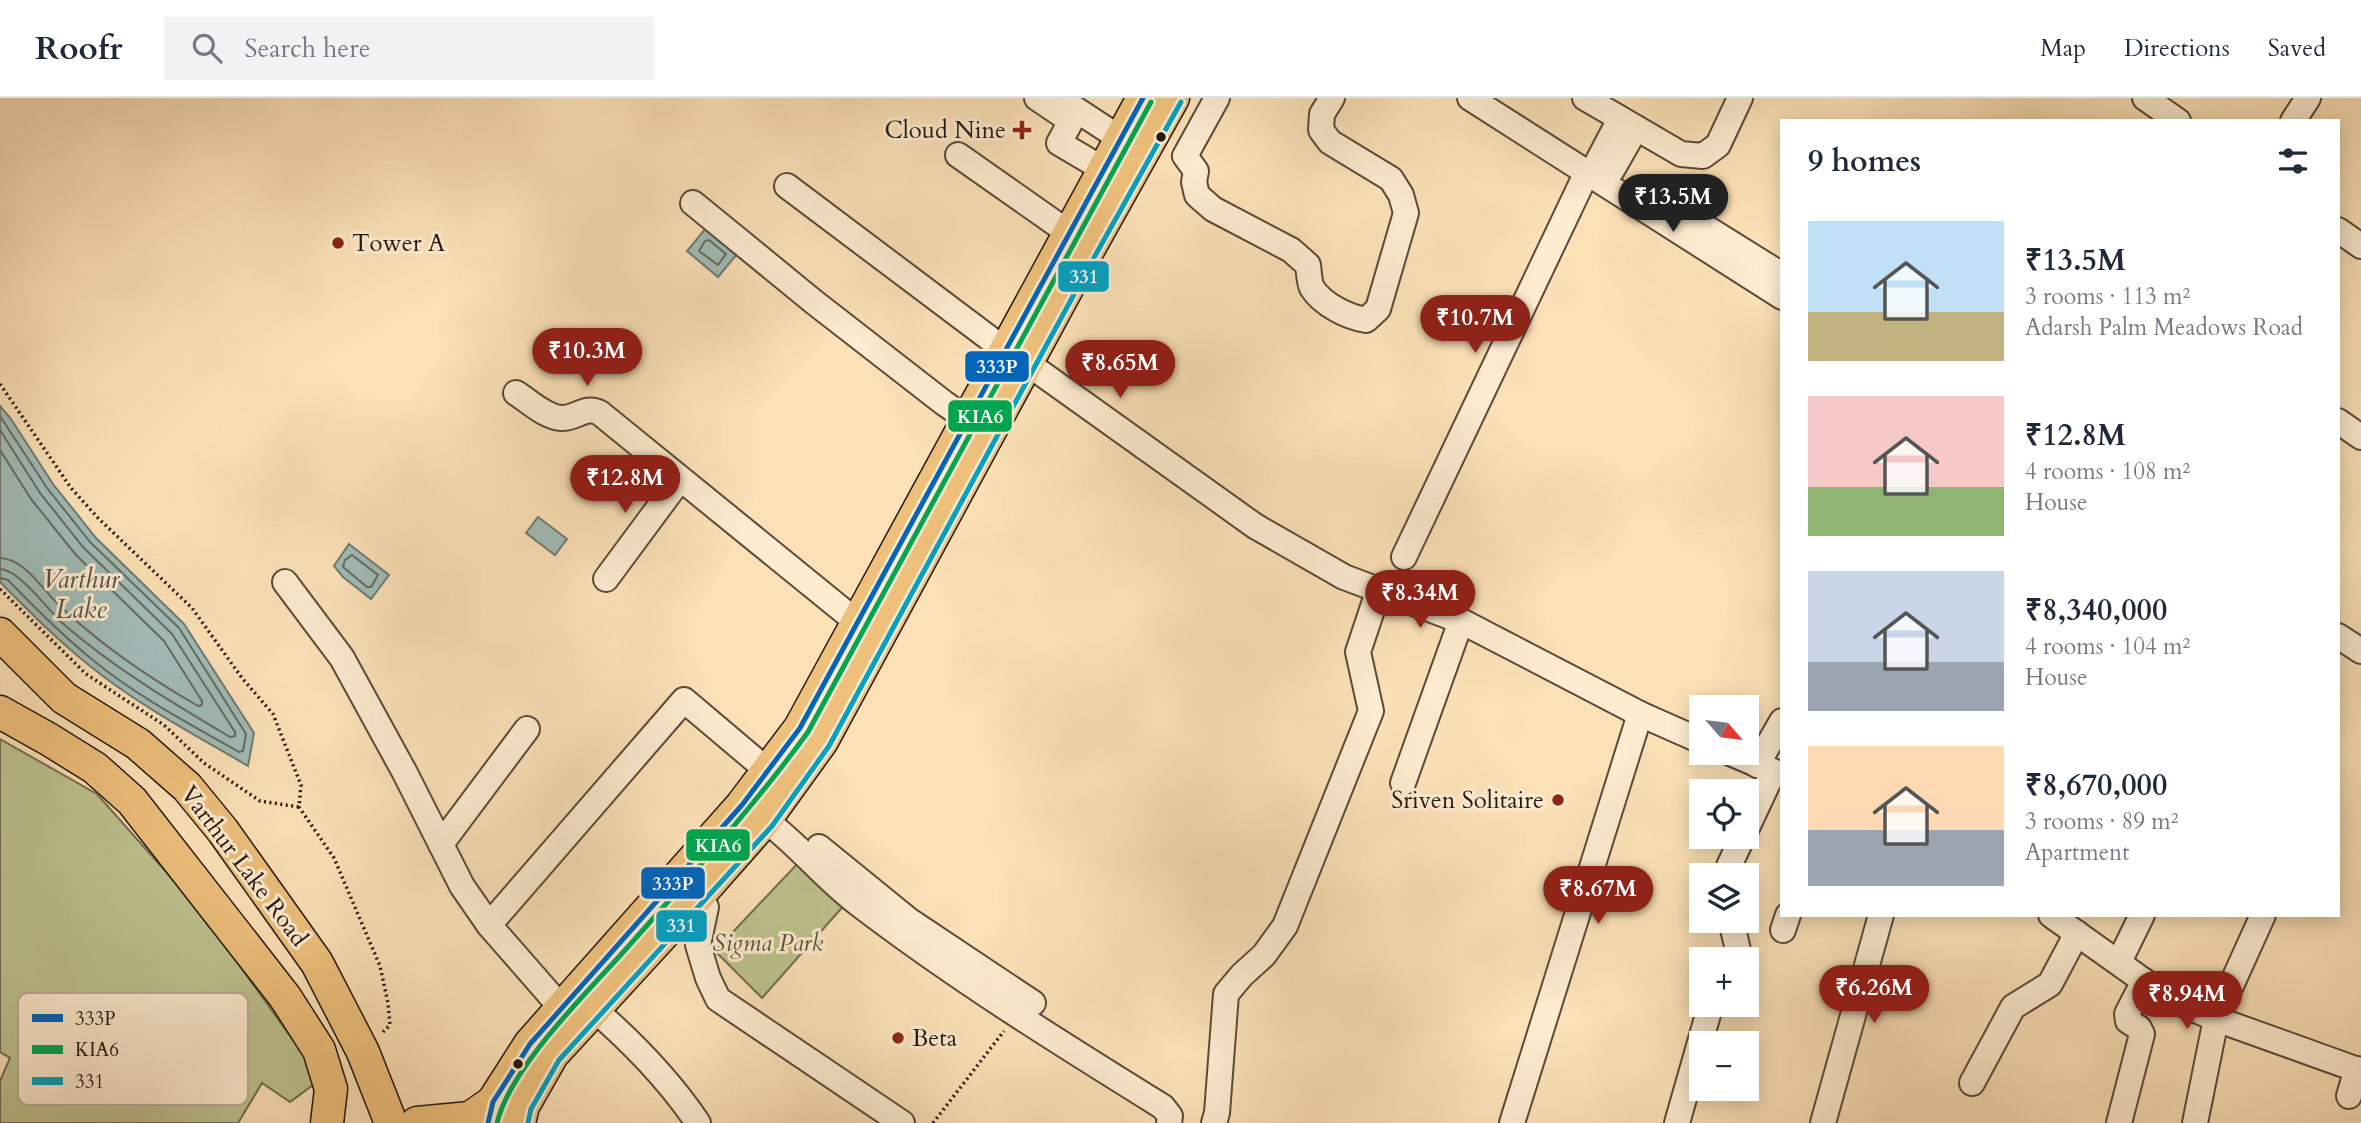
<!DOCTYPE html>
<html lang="en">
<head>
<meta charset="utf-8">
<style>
  :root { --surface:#fff; --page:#f2f2f3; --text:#1f2937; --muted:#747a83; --line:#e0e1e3; --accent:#8f2418 }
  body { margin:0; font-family:Cardo,serif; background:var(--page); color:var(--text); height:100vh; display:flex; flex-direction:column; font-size:26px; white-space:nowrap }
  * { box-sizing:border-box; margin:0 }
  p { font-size:23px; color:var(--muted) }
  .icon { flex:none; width:38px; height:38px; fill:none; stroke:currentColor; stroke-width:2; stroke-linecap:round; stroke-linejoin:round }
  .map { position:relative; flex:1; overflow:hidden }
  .side { position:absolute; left:1780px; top:21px; width:560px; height:798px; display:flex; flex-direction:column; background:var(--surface); border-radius:0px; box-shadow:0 4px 18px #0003 }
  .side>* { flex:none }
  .needle { width:46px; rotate:118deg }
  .buttons { position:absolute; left:1689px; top:597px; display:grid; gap:14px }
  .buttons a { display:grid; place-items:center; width:70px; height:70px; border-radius:0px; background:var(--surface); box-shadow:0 4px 18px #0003; font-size:35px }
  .price { position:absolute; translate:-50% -60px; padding:0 16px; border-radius:24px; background:var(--accent); color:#fff; font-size:23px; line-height:46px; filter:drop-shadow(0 2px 4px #0008) }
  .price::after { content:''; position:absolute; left:50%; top:42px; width:21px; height:16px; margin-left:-10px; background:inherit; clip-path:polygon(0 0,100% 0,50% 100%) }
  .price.current { background:#222; color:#fff }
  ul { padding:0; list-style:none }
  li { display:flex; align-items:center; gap:21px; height:175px; padding:0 28px }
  li span { display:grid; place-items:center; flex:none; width:196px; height:140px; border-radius:0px; color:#555 }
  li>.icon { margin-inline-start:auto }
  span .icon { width:84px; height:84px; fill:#fffc; stroke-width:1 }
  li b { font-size:30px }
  h2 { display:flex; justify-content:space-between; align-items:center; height:84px; padding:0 28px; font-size:30px }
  header { display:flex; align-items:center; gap:42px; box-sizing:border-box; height:98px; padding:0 35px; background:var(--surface); border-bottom:2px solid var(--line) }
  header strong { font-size:33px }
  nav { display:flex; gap:38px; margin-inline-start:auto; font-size:24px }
  .search { width:490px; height:63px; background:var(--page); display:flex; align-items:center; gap:18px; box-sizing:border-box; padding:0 24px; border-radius:0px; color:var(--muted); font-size:26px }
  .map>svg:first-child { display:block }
  .green { fill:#bec38f; stroke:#716d50; stroke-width:2 }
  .water { fill:#a1bcb7; stroke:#6f7a74; stroke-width:2 }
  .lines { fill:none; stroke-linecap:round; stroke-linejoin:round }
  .shore { stroke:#626a64; stroke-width:2 }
  .minor-casing { stroke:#5a4a3a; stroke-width:28 }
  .major-casing { stroke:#241710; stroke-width:35 }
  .path { stroke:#241710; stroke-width:3.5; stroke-dasharray:2 3.5; stroke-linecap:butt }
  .minor { stroke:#fdecd0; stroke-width:24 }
  .major { stroke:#eec07c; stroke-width:32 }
  .bus-1-casing { stroke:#fdecd0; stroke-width:10 }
  .bus-2-casing { stroke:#fdecd0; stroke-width:10 }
  .bus-3-casing { stroke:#fdecd0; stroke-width:10 }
  .bus-1 { stroke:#0065bd; stroke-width:5 }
  .bus-2 { stroke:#00a651; stroke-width:5 }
  .bus-3 { stroke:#02a2c4; stroke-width:5 }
  .poi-dot { fill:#8f2418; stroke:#fdecd0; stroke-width:2.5 }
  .bus-dot { fill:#241710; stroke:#fdecd0; stroke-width:2.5 }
  .labels { text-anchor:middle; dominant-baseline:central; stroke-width:6; stroke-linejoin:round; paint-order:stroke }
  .poi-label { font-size:24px; fill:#241710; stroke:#fdecd0; text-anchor:end }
  .street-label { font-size:24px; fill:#241710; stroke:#fdecd0 }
  .park-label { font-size:24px; font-style:italic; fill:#5a533c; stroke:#fdecd0 }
  .water-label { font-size:26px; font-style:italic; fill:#50514a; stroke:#fdecd0 }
  .key { fill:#fdecd0; stroke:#bcac96; stroke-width:2 }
  .key-label { font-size:19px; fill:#241710 }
  .line-badge { stroke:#fdecd0; stroke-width:2.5 }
  .badge-label { font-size:19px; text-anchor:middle; font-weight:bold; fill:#fff }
</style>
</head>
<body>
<header>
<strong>Roofr</strong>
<div class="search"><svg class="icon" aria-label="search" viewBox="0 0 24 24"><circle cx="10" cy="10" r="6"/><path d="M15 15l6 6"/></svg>Search here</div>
<nav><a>Map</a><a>Directions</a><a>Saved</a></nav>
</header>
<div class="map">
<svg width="2361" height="1025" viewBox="0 0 2361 1025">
  <rect width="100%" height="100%" fill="#fce1b7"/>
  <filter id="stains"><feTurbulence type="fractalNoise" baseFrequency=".00286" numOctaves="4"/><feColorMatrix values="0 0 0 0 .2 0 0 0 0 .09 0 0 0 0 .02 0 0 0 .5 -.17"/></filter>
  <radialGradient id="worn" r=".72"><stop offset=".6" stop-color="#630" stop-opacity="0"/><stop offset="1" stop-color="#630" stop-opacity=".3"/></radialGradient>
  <g class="green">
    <polygon points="0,641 97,696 199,811 321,981 290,1004 262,985 238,1025 0,1025 0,983 10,960 0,954"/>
    <polygon points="798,765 846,805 762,900 715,853"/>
  </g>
  <g class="water">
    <polygon points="706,130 737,156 718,179 687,153"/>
    <path d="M0 308 11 321 53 386 96 440 184 526 254 635 248 668C195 637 138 607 90 568 57 542 29 513 0 484Z"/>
    <polygon points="538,419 567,441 555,457 526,435"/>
    <polygon points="349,446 389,477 371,501 343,479 334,468"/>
  </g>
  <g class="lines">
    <g class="shore">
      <polygon points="709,142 726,156 718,167 699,153 705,143"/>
      <path d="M0 318 47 390 90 444 179 530 246 636 243 653 239 654C190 626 138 599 94 563 63 538 35 510 8 482L0 480"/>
      <path d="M0 332 40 395 83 449 172 536 235 634V638L230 639C171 604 112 569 60 523 46 509 19 472 0 471"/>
      <path d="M0 352 31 401 76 457 164 543 202 603V607L198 608C146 578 96 544 54 502 39 486 23 461 0 460"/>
      <polygon points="352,457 378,477 371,489 367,489 343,469 345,462"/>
    </g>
    <g class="minor-casing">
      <g id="minor">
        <polyline points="1037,0 1071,23 1059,45 1103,71"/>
        <path d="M1217 0 1185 58 1196 73 1194 84 1197 97 1213 111 1291 152 1308 167C1309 174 1309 184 1312 190 1323 207 1348 219 1366 222L1378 211 1406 115 1401 97 1391 81 1330 44 1321 32 1322 16 1332 0"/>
        <polyline points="1470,0 1782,199"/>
        <polyline points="1585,0 1681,56 1703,58 1718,47 1740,0"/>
        <polyline points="2145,0 2178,23"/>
        <polyline points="1060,1 1121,41"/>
        <polyline points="2293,23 2308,0"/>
        <polyline points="958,57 1069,135"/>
        <polyline points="1598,63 1620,21"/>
        <polyline points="1612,72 1636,30"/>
        <polyline points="787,88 1005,252"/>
        <polyline points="693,105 814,204 944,305 967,321"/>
        <polyline points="1676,111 1782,177"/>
        <polyline points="2338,132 2361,148"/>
        <polyline points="1027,265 1255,428 1344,479 1461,523 1640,616 1701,643"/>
        <path d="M516 295C529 303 545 319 561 320 576 321 585 307 600 315L857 524"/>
        <polyline points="2338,323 2361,339"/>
        <polyline points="1404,459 1587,74"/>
        <polyline points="606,481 680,381"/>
        <polyline points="285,484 342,560 405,675 462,788 489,827 551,898 563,907"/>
        <polyline points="2338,538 2361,553"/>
        <polyline points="1728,654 1782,677"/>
        <polyline points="1757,667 1782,623"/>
        <polyline points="1403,685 1461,523"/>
        <path d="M765 722C799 747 826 782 860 807 957 881 1060 945 1163 1009L1170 1018 1169 1025"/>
        <polyline points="1746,732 1773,674"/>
        <polyline points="441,746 527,631"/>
        <polyline points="819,749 910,823 1033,905"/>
        <polyline points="1728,777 1729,768 1743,738"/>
        <polyline points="706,809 698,847 708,880 718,901 902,1025"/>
        <polyline points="2051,817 2165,898 2216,921 2361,973"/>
        <polyline points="1731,822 1740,861"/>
        <polyline points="489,827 684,602 768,673"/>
        <polyline points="1783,832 1788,817"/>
        <polyline points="2119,864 2142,817"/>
        <path d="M595 912C634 946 669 982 698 1025"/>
        <polyline points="1972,985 2013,909 2050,886 2077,835"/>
        <polyline points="2349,998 2357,971"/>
        <polyline points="1214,1025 1217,1015 1226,896 1242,877 1264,857 1285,828 1371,613 1358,554 1379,491"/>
        <polyline points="1512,1025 1640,616"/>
        <polyline points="1677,1025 1711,906"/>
        <polyline points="1823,1025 1881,817"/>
        <polyline points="2119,1025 2142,936 2139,930 2128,923 2127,916 2144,883"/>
        <polyline points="2195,1025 2216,921 2263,817"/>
      </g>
    </g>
    <g class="major-casing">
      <g id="major">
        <polyline points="0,536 64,600 138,646 187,689 223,733 317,865 363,954 391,1025"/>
        <polyline points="0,614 50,642 95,670 132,703 285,899 319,952 331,991 327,1025"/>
        <polyline points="417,1025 470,1020 493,1004"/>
        <polyline points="488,1025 493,1004 530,946 742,707 800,630 1143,0"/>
        <polyline points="519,1025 523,1008 552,957 699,797 765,722 822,643 1083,161 1173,0"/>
      </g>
    </g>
    <g class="path">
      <polyline points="0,286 71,390 98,420 192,510 242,580 273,616 301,687 299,709 334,760 380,868 388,905 390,927 382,935"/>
      <polyline points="0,491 86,576 164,627 204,665 260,703 299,709"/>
      <polyline points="933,1025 1004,933"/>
    </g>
    <use href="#minor" class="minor"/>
    <use href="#major" class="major"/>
    <g class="bus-1-casing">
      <polyline id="bus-1" points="488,1025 493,1004 530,946 742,707 800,630 1143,0"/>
    </g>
    <g class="bus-2-casing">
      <path id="bus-2" d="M497 1025C511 968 586 896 626 851 689 780 752 711 808 634L1151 4"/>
    </g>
    <g class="bus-3-casing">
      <polyline id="bus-3" points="528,1025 531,1011 559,962 772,728 829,648 1091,165 1181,4"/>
    </g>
    <use href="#bus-1" class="bus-1"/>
    <use href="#bus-2" class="bus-2"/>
    <use href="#bus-3" class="bus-3"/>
  </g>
  <g class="poi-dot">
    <path d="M1018.5 21.5h7v7h7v7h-7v7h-7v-7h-7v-7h7z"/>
    <circle cx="338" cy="145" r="7"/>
    <circle cx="1558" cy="702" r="7"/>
    <circle cx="898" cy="940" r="7"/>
  </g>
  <g class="bus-dot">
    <circle cx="1161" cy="39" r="6"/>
    <circle cx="518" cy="966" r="6"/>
  </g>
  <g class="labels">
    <g class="poi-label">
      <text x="1006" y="32">Cloud Nine</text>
      <text x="352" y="145" text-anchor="start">Tower A</text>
      <text x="1544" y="702">Sriven Solitaire</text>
      <text x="912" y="940" text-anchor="start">Beta</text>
    </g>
    <g class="street-label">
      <text transform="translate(244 768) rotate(53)">Varthur Lake Road</text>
    </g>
    <g class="park-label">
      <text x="768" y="845">Sigma Park</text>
    </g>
    <g class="water-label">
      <text x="81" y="481">Varthur<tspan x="81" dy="30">Lake</tspan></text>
    </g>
  </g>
  <rect x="18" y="895" width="230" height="112" rx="10" class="key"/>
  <rect x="32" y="916" width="31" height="8" fill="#0065bd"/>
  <rect x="32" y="947" width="31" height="9" fill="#00a651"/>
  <rect x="32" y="979" width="31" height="8" fill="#02a2c4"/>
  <g class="key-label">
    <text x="75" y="927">333P</text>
    <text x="75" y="958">KIA6</text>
    <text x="75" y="990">331</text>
  </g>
  <g class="line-badge">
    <rect x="1057" y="162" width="53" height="33" rx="7" fill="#02a2c4"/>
    <rect x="964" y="252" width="66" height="33" rx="7" fill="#0065bd"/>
    <rect x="947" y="301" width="66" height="34" rx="7" fill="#00a651"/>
    <rect x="685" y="730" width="66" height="34" rx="7" fill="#00a651"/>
    <rect x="640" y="768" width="66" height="34" rx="7" fill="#0065bd"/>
    <rect x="655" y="811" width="53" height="34" rx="7" fill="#02a2c4"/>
  </g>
  <g class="badge-label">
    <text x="1084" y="185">331</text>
    <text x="997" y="275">333P</text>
    <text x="980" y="325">KIA6</text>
    <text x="718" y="754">KIA6</text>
    <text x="673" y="792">333P</text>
    <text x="681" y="834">331</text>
  </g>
  <rect width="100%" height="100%" filter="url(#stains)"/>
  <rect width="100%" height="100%" fill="url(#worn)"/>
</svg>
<div class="buttons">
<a><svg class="needle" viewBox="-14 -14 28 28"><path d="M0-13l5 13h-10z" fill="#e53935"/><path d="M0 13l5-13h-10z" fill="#747a83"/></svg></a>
<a><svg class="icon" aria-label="locate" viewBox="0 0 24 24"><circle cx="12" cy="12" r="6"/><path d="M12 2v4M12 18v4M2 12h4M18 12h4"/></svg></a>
<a><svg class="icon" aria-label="layers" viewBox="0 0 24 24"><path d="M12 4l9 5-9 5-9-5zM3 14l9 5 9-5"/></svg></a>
<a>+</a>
<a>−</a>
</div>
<b class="price current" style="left:1673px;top:136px">₹13.5M</b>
<b class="price" style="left:1475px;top:257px">₹10.7M</b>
<b class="price" style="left:587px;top:290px">₹10.3M</b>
<b class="price" style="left:1120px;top:302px">₹8.65M</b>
<b class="price" style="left:625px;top:417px">₹12.8M</b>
<b class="price" style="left:1420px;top:532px">₹8.34M</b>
<b class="price" style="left:1598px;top:828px">₹8.67M</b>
<b class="price" style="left:1874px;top:927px">₹6.26M</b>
<b class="price" style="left:2187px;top:933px">₹8.94M</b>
<section class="side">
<h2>9 homes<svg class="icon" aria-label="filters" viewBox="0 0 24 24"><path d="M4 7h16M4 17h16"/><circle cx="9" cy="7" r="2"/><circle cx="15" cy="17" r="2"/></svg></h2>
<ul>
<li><span style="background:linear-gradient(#bfe0f5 65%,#c2b280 0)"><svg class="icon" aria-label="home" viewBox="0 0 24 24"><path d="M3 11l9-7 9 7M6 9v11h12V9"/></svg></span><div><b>₹13.5M</b><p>3 rooms · 113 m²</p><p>Adarsh Palm Meadows Road</p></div></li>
<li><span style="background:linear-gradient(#f6c9c9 65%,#8fb573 0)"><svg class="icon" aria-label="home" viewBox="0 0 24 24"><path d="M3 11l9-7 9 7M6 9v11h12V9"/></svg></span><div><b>₹12.8M</b><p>4 rooms · 108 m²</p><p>House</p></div></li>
<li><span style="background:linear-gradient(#c9d6e8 65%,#9aa5b1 0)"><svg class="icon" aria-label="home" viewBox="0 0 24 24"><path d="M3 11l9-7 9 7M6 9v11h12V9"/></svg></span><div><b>₹8,340,000</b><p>4 rooms · 104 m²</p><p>House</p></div></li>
<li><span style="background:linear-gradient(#ffd9b3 60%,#9aa5b1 0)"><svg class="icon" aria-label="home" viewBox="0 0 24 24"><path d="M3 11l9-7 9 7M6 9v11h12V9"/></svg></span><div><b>₹8,670,000</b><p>3 rooms · 89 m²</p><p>Apartment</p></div></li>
</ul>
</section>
</div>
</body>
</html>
